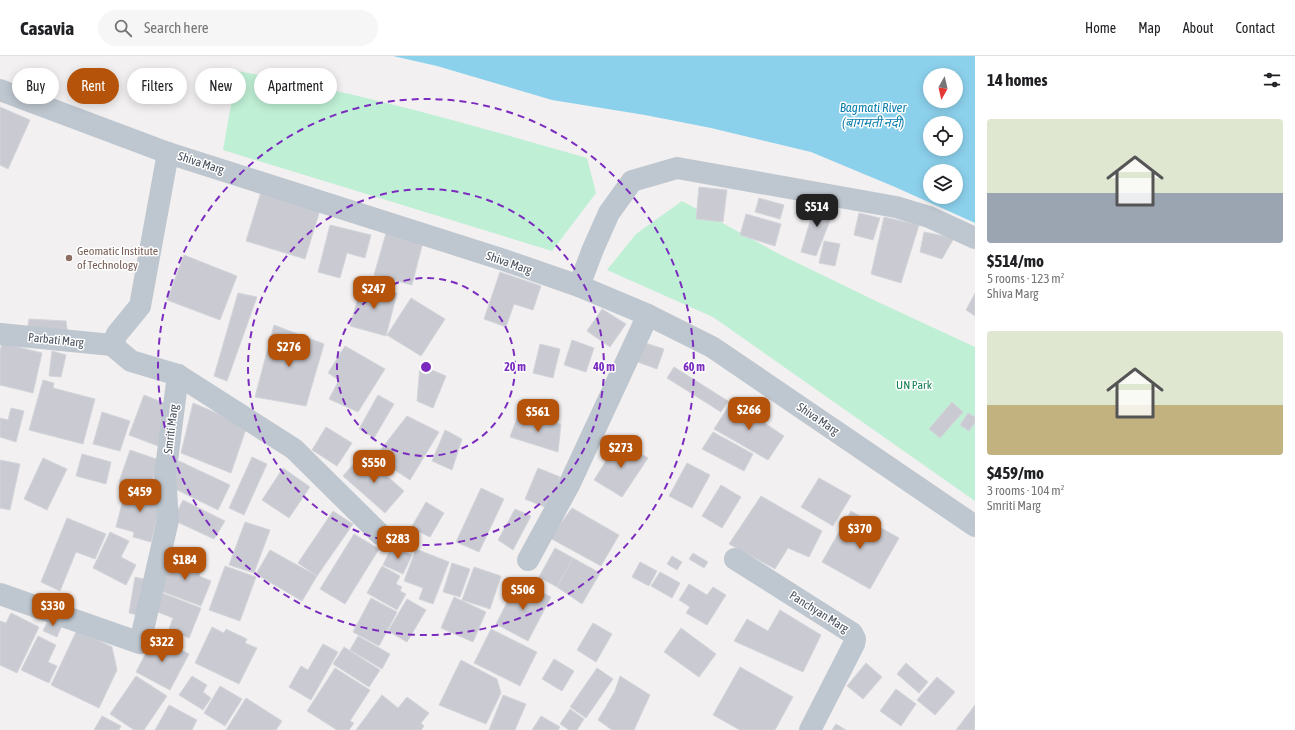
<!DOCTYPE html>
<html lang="en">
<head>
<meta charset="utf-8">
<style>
  :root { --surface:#fff; --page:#f6f6f6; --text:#202124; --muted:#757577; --line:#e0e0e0; --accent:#b45309 }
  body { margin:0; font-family:"Asap Condensed","Noto Sans Devanagari",sans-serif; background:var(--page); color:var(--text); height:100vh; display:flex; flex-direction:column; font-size:15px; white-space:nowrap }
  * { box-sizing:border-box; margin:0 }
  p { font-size:13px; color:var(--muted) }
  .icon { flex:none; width:22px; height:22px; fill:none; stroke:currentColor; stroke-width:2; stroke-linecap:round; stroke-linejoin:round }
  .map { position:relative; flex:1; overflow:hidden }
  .sheet { display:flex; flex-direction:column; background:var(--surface); width:320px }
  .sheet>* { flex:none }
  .guide { position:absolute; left:12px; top:12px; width:380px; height:36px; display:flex; gap:8px }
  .needle { width:26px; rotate:188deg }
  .buttons { position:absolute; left:923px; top:12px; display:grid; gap:8px }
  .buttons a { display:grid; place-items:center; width:40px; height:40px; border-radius:50%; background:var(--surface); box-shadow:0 2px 10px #0003; font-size:20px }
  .price { position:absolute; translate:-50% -34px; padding:0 9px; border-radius:8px; background:var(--accent); color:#fff; font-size:13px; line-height:26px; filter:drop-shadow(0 1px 2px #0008) }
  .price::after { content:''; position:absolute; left:50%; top:24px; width:12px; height:9px; margin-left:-6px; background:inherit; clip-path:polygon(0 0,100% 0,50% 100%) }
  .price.selected { background:#222; color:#fff }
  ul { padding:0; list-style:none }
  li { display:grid; align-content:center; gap:8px; height:212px; padding:0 12px }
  li span { display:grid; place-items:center; height:124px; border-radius:4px; color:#555 }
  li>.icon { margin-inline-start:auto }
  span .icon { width:72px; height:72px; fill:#fffc; stroke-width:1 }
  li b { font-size:17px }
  h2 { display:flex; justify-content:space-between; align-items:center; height:48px; padding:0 12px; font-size:17px }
  .pill { padding:0 14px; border-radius:18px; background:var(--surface); box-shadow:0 2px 10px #0003; font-size:14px; line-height:36px }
  .pill.selected { background:var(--accent); color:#fff }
  header { display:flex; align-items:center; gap:24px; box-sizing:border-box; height:56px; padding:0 20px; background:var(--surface); border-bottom:1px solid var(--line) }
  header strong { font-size:19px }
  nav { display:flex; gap:22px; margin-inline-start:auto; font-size:14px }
  .search { width:280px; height:36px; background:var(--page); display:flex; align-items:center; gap:10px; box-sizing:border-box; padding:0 14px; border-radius:22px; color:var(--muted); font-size:15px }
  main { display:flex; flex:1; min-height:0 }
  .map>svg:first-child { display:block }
  .green { fill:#bfefd5 }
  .water { fill:#8cd1ec; fill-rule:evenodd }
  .building { fill:#cacbd2; stroke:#d4d5db }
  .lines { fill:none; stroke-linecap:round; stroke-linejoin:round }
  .minor { stroke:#bec6cf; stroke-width:22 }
  .ring { fill:none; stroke:#7b2cbf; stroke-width:2; stroke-dasharray:7 5 }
  .education-dot { fill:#8d6e63; stroke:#fff; stroke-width:1.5 }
  .labels { text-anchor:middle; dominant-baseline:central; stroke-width:3; stroke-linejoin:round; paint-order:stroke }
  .street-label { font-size:12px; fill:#48515d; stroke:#fff }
  .education-label { font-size:12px; fill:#785e54; stroke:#fff; text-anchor:start }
  .park-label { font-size:12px; fill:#178053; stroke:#fff }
  .water-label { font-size:13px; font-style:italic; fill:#0c7eac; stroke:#fff }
  .centre { fill:#7b2cbf; stroke:#fff; stroke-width:2 }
  .ring-label { font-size:12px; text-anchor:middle; font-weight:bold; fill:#7b2cbf; stroke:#fff; stroke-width:3; stroke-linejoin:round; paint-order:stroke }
</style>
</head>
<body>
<header>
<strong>Casavia</strong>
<div class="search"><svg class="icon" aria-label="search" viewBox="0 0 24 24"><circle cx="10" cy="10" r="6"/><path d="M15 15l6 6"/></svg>Search here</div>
<nav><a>Home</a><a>Map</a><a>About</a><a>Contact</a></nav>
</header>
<main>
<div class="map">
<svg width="975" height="674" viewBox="0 0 975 674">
  <rect width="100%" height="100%" fill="#f2f0f0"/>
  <g class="green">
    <path d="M237 15C355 35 471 69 587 102L596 137 552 195 223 94Z"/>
    <polygon points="682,145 779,198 880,247 975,291 975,445 713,261 607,214 636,178"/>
  </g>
  <path class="water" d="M393 0H975V167L895 131 811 96 711 72 645 59 552 44 437 10ZM930 19H956V45H930ZM930 67H956V93H930ZM930 115H956V141H930Z"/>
  <g class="building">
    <polygon points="0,51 30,64 8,113 0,109"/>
    <polygon points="699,131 727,134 723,166 696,163"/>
    <polygon points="261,136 320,154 305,203 246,185"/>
    <polygon points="759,142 784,149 780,163 755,156"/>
    <polygon points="816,145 835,152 816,200 801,196"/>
    <polygon points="859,157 880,162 873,184 854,179"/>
    <polygon points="746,158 781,168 775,190 740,179"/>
    <polygon points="884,161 919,169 901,227 871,218"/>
    <polygon points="330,169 371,179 365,202 347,197 340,222 318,216"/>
    <polygon points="924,176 954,182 942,203 920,196"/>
    <polygon points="386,177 423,186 412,229 374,219"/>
    <polygon points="824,185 840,188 835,210 819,207"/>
    <polygon points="184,199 237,220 220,264 167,244"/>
    <polygon points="500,216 541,230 533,254 514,248 506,271 484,263"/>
    <polygon points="362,228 397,237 386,280 350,270"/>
    <polygon points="238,237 257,241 227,325 214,320"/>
    <polygon points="975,237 975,260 966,254"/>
    <polygon points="411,242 445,263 421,300 387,279"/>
    <polygon points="602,253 626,268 610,291 587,275"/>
    <polygon points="29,263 66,265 68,279 27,275"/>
    <polygon points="274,269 324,288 306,350 255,341"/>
    <polygon points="572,284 594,292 586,316 564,309"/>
    <polygon points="642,286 664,293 657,313 635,305"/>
    <polygon points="2,287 42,297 33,337 0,329 0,295"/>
    <polygon points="540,288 560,293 553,322 533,317"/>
    <polygon points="345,290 385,313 358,356 329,343 339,324 328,317"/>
    <polygon points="52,295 66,299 61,321 49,320"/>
    <polygon points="420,309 446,320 433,352 417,345"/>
    <polygon points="674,311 728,345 721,356 667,322"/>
    <polygon points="43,324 54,327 53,332 95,343 83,388 29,374"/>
    <polygon points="144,339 174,351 158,390 129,379"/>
    <polygon points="378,339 394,348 374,382 359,373"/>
    <polygon points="732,345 784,380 768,404 714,373"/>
    <polygon points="952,346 963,356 940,382 929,373"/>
    <polygon points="193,347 247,370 231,417 181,397"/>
    <polygon points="11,352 24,355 16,386 0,381 0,362 8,364"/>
    <polygon points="102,356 130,365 120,395 93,388"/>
    <polygon points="968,357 975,361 975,367 969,375 960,369"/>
    <polygon points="407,360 439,376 410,424 375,401"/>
    <polygon points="517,362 561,368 558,396 510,381"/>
    <polygon points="326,371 352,387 337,410 312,394"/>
    <polygon points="445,374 462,383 452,414 432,405"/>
    <polygon points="713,376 753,398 744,415 702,393"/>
    <polygon points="619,384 648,402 622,441 594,424"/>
    <polygon points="130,394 159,404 148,436 119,426"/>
    <polygon points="82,398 111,406 106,428 76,420"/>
    <polygon points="362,398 404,435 385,457 343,420"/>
    <polygon points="252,401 267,408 244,459 229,452"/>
    <polygon points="43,402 67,413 47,454 24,443"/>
    <polygon points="0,404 20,408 10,454 0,452"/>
    <polygon points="179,405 230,429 218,454 167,429"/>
    <polygon points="687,407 710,419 692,452 669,440"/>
    <polygon points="283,412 310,431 289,462 262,444"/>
    <polygon points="538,412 560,421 547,452 525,443"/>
    <polygon points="819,422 851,440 833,470 801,451"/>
    <polygon points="721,429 741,441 722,472 702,460"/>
    <polygon points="126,431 163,441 151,486 133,481 134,476 116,471"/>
    <polygon points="481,432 504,443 479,496 456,486"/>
    <polygon points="761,440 822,475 809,501 788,492 775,513 729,488"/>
    <polygon points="183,444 225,465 214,483 173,464"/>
    <polygon points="426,446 444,457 430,481 411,472"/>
    <polygon points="572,452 619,479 601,510 550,482"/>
    <polygon points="515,453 531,460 513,494 498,484"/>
    <polygon points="333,455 353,468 317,520 298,507"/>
    <polygon points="851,455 899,482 870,533 822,506"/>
    <polygon points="67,462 106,478 95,503 76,496 60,535 41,526"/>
    <polygon points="245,466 270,474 254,517 229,509"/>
    <polygon points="110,476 129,485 121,501 136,509 126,529 93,512"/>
    <polygon points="354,478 379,493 345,548 320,533"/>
    <polygon points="392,490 412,499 403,518 383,509"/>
    <polygon points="555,492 573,502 557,531 539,521"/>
    <polygon points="416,493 449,506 433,548 419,543 423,532 404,525"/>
    <polygon points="270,494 317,520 302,545 256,518"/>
    <polygon points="693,497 708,506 704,512 689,503"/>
    <polygon points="172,498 203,510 199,520 211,525 201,550 158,534"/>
    <polygon points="672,500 682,506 677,514 667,508"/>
    <polygon points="573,502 600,517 582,548 557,531"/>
    <polygon points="640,506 657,515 649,530 632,521"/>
    <polygon points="452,507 470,513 460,541 443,536"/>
    <polygon points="225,510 256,521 240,565 209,554"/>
    <polygon points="382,510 400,520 396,528 402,531 400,535 406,538 397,554 367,537"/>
    <polygon points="474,511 501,520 490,553 462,544"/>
    <polygon points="660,516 680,527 672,542 651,530"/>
    <polygon points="135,521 148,524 142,560 129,557"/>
    <polygon points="518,525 551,541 528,585 496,568"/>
    <polygon points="689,528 707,539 713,531 726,539 707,569 686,557 690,551 679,544"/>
    <polygon points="162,537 201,552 189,582 169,573 173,562 155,555"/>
    <polygon points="454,541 486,556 473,586 441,572"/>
    <polygon points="371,542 397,556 379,590 353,576"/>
    <polygon points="407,543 426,554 407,586 388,575"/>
    <polygon points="780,554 821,579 803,616 734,585 747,563 768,575"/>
    <polygon points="11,557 39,571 17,617 0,609 0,565 6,567"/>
    <polygon points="50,560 63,567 57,581 43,575"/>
    <polygon points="593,567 612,578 596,606 577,594"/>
    <polygon points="212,571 224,577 226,573 247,583 245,587 257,592 239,628 195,607"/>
    <polygon points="681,572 716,598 699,621 664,596"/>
    <polygon points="491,573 537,596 520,630 474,607"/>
    <polygon points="77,574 112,591 117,614 99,652 51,629"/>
    <polygon points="38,580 56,589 48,606 57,610 49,627 21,614"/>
    <polygon points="155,580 189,598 170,634 136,616"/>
    <polygon points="358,580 390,598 382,613 350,594"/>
    <polygon points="323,588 338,596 311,644 289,631 301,610 308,614"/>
    <polygon points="344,591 380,614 369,631 333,608"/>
    <polygon points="554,603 574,615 562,635 542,623"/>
    <polygon points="461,604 497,623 501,637 486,668 439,649"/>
    <polygon points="866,607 882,621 863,643 847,630"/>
    <polygon points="906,607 928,626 919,637 897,618"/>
    <polygon points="740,611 793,641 775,674 740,674 713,659"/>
    <polygon points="335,612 370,634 350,665 354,667 349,674 337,674 307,655"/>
    <polygon points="597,612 613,623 586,662 570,651"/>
    <polygon points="136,620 167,640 144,674 134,674 110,658"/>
    <polygon points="192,620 207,629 203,636 211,642 203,654 179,639"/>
    <polygon points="620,620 650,639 634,674 612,674 598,664 615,635"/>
    <polygon points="937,621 955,636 935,659 917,644"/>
    <polygon points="220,630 242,643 225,670 204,657"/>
    <polygon points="896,633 916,648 901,670 880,655"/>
    <polygon points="382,639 398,652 407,641 429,657 421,667 424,670 421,674 356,674"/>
    <polygon points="503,639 526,648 515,674 489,674"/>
    <polygon points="246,642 282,665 276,674 226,674"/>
    <polygon points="169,649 197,664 192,674 155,674"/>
    <polygon points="975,649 975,674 956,674"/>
    <polygon points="570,653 584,663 577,674 569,674 560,668"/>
    <polygon points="102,660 121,670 119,674 94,674"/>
    <polygon points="541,660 560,671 558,674 532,674"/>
    <polygon points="836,668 846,674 832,674"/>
  </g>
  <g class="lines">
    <g class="minor">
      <polyline points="0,34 168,97 504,204 579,230 648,259 712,291 975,470"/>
      <polyline points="579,230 593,193 609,157 632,125 677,112 896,151 929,161 975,182"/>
      <polyline points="0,278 112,289"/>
      <polyline points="112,289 131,305 178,319 294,393 380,478"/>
      <polyline points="112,289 117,278 140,250 168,97"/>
      <polyline points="735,503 852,577 855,583 854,588 810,674"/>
      <polyline points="528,504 569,429 648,259"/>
      <polyline points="0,538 140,587 168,464 165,420 178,319"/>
    </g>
  </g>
  <g class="ring">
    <circle cx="426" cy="311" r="89"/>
    <circle cx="426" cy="311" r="178"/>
    <circle cx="426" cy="311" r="268"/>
  </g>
  <circle class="education-dot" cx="69" cy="202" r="4"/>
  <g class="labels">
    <g class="street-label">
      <text transform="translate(201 107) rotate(18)">Shiva Marg</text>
      <text transform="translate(509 207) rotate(19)">Shiva Marg</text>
      <text transform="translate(56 284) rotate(6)">Parbati Marg</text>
      <text transform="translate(818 363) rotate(34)">Shiva Marg</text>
      <text transform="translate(171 373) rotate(-83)">Smriti Marg</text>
      <text transform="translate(819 556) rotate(32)">Panchyan Marg</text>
    </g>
    <g class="education-label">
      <text x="77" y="195">Geomatic Institute<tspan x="77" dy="14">of Technology</tspan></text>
    </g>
    <g class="park-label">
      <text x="914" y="329">UN Park</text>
    </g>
    <g class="water-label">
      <text x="873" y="51">Bagmati River<tspan x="873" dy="15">(बागमती नदी)</tspan></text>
    </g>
  </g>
  <circle cx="426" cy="311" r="6" class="centre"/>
  <g class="ring-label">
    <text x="515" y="315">20 m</text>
    <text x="604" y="315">40 m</text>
    <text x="694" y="315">60 m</text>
  </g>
</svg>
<div class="buttons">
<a><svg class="needle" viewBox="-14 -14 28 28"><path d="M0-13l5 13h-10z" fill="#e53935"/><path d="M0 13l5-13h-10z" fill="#757577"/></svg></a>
<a><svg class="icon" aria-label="locate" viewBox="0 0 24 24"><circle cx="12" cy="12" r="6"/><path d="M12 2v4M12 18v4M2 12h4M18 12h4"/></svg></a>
<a><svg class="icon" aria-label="layers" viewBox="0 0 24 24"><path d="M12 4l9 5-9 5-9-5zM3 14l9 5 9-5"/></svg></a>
</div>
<b class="price selected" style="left:817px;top:172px">$514</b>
<b class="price" style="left:374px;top:254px">$247</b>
<b class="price" style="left:289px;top:312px">$276</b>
<b class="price" style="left:749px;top:375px">$266</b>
<b class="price" style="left:538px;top:377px">$561</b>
<b class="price" style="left:621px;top:413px">$273</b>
<b class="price" style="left:374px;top:428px">$550</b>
<b class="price" style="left:140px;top:457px">$459</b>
<b class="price" style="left:860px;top:494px">$370</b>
<b class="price" style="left:398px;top:504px">$283</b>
<b class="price" style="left:185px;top:525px">$184</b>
<b class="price" style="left:523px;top:555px">$506</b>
<b class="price" style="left:53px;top:571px">$330</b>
<b class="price" style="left:162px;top:607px">$322</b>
<div class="guide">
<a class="pill">Buy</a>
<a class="pill selected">Rent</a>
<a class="pill">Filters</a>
<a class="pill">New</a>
<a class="pill">Apartment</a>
</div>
</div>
<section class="sheet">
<h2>14 homes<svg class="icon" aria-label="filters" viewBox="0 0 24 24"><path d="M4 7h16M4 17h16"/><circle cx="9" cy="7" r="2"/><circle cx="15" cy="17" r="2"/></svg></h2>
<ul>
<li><span style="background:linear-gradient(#dfe7d0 60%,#9aa5b1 0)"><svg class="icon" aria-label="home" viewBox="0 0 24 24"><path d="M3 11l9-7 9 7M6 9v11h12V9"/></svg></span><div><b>$514/mo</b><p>5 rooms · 123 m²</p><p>Shiva Marg</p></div></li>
<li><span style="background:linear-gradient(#dfe7d0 60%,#c2b280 0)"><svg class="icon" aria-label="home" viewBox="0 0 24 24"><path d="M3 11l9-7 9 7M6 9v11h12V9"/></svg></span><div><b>$459/mo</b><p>3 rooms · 104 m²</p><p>Smriti Marg</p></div></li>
</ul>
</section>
</main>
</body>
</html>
